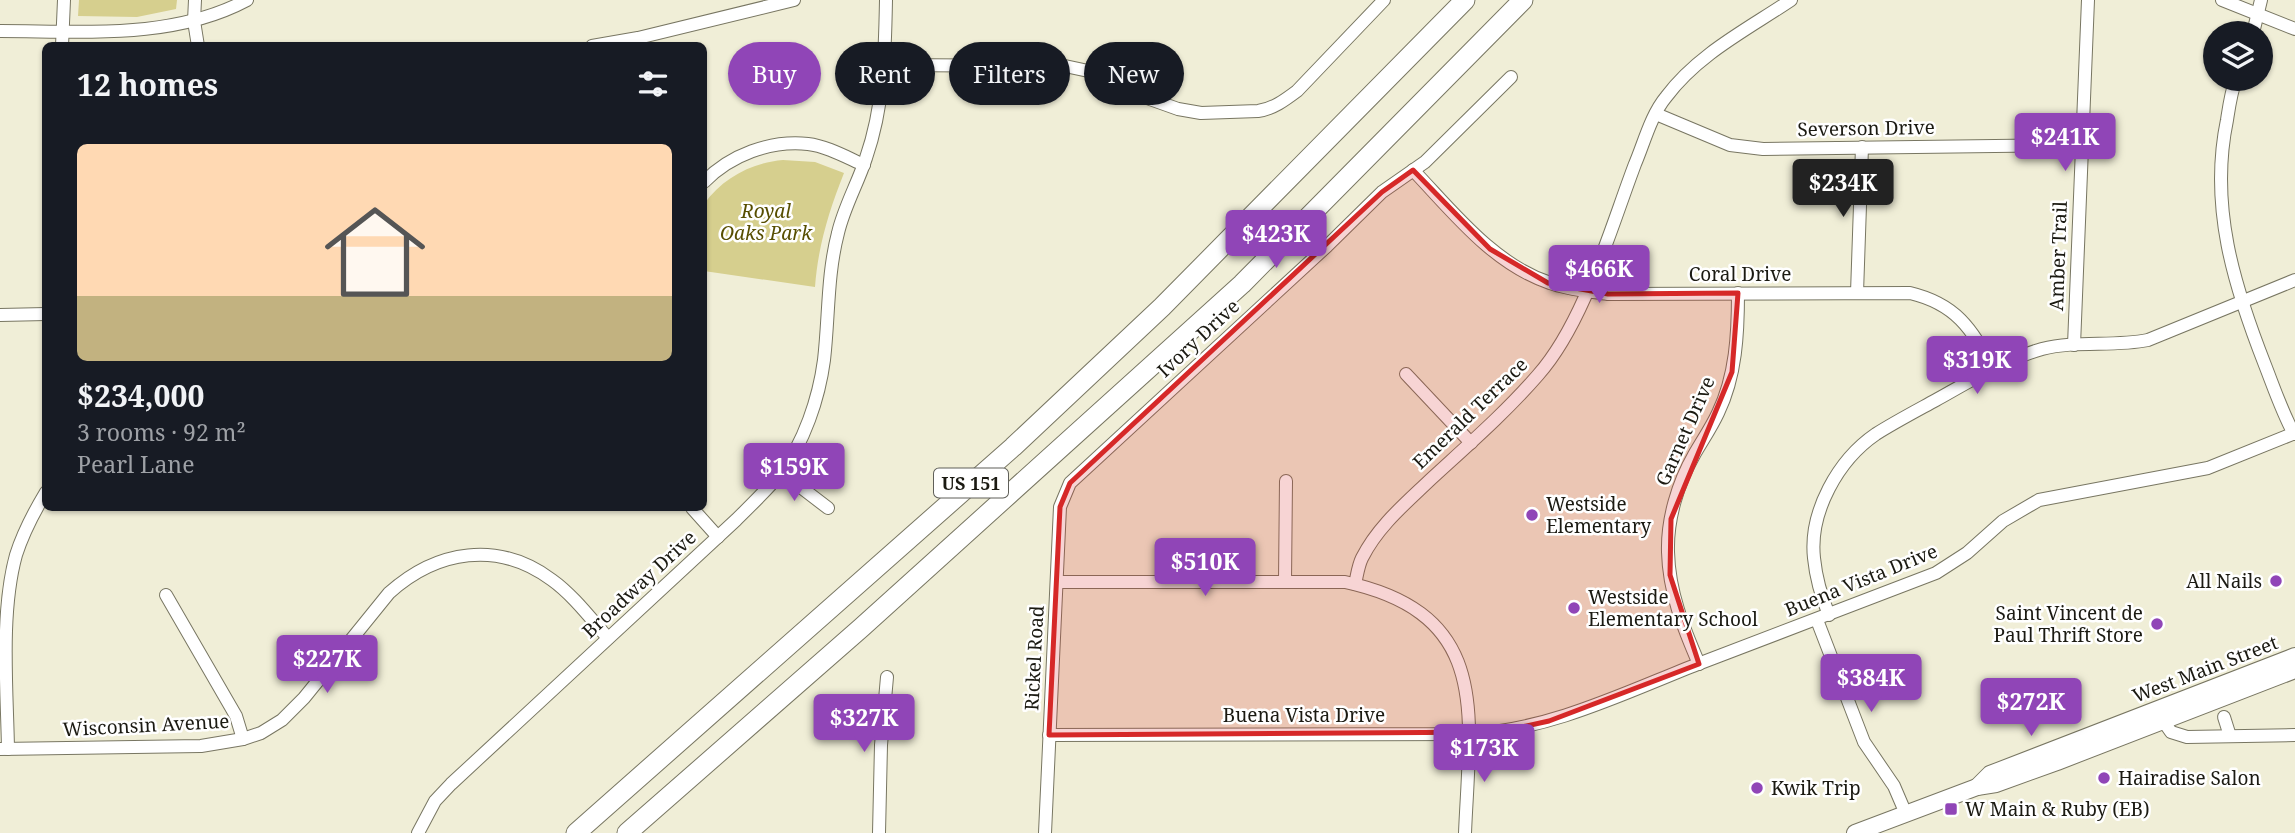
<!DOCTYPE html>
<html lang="en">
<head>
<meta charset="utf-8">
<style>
  :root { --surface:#171b24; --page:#242831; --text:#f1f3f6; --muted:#9ea1a6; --line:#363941; --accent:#9045b7 }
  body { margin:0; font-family:"Noto Serif",serif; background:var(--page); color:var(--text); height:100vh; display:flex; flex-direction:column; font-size:26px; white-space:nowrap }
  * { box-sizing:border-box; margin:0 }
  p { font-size:23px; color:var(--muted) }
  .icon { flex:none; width:38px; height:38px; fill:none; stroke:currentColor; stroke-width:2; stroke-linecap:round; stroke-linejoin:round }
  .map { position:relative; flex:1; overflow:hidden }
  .sheet { position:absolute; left:42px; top:42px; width:665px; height:469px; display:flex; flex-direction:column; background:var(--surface); border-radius:10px; box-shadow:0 2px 5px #0004 }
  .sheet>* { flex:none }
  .hud { position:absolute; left:728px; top:42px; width:665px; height:63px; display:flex; gap:14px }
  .fabs { position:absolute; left:2203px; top:21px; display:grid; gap:14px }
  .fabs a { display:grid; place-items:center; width:70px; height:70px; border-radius:50%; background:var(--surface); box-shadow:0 2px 5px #0004; font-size:35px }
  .price { position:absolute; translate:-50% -60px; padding:0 16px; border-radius:7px; background:var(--accent); color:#fff; font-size:23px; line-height:46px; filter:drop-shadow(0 2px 4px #0008) }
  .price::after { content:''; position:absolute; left:50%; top:42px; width:21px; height:16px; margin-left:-10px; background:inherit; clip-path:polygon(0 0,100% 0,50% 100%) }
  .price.current { background:#222; color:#fff }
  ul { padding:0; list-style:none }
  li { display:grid; align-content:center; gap:14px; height:371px; padding:0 35px }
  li+li { border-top:2px solid var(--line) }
  li span { display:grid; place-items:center; height:217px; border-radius:10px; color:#555 }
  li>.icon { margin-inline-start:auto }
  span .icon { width:126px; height:126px; fill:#fffc; stroke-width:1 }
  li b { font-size:30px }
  h2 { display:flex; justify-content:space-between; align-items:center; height:84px; padding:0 35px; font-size:30px }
  .tag { padding:0 24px; border-radius:32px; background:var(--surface); box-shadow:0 2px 5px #0004; font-size:24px; line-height:63px }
  .tag.current { background:var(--accent); color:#fff }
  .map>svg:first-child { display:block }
  .green { fill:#d6cf8e }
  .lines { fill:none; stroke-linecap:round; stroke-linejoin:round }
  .minor-casing { stroke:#787662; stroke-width:14 }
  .major-casing { stroke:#787662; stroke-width:18 }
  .highway-casing { stroke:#787662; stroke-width:21 }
  .minor { stroke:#fff; stroke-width:12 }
  .major { stroke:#fff; stroke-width:16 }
  .highway { stroke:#fff; stroke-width:19 }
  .marked { fill:#d62828; fill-opacity:0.2; stroke:#d62828; stroke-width:5; stroke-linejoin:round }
  .poi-dot { fill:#9045b7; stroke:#fff; stroke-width:2.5 }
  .labels { text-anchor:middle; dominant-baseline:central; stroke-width:5; stroke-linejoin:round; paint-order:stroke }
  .shield { fill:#fff; stroke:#5f5f59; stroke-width:2 }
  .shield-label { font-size:18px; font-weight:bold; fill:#1b1a12 }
  .street-label { font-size:19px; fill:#1b1a12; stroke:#fff }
  .park-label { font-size:19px; font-style:italic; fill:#574e00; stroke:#fff }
  .poi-label { font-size:19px; fill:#1b1a12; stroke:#fff; text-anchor:start }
</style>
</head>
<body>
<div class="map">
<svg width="2295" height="833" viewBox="0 0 2295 833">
  <rect width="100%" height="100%" fill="#f0eed7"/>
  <g class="green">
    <polygon points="79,0 177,0 176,9 137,17 78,16"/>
    <path d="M783 160 815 162 844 173C829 211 818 246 815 287L704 271V204C723 178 751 163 783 160Z"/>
  </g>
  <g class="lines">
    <g class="minor-casing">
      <g id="minor">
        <polyline points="195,0 194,21 198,46"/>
        <polyline points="2222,0 2295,29"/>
        <path d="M0 31C82 31 172 40 247 0"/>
        <polyline points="2253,33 2261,0"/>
        <polyline points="62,46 64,0"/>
        <polyline points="592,46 638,38 794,0"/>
        <path d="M884 65 1065 66 1093 72 1119 88 1178 109 1201 113 1258 111C1273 109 1285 100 1297 91L1384 0"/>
        <path d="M2236 79C2231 92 2229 107 2227 120 2209 206 2234 286 2265 365 2274 388 2282 412 2294 434"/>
        <polyline points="1656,114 1730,145 1763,149 2082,145"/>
        <path d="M1413 170C1453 212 1493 264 1550 283 1569 290 1589 291 1608 294L1910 293C1956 304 1971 328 1993 368"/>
        <path d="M704 182C730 155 770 140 808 144 826 146 846 157 864 165"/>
        <polyline points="1857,293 1862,147"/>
        <polyline points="0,315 46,314"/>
        <polyline points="2074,345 2088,0"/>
        <polyline points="1406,374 1471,443"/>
        <polyline points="781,472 828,508"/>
        <polyline points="692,508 718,537"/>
        <polyline points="1285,581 1286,481"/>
        <path d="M1057 582H1345C1492 614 1470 713 1465 833"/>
        <path d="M1355 584C1357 576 1358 566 1362 558 1378 526 1406 503 1431 479 1468 445 1505 413 1538 375 1584 323 1610 230 1635 164 1644 143 1651 115 1666 97 1698 54 1748 29 1791 0"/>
        <polyline points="166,595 236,716 243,739"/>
        <path d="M1829 615C1821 596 1816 578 1814 558 1809 512 1838 460 1876 434 1895 422 1916 411 1936 400 1970 381 2004 360 2042 349 2076 340 2113 347 2148 340L2295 280"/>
        <polyline points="1817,620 1864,742 1894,786 1906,814"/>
        <path d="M1699 664C1683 627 1669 592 1668 552 1667 519 1678 483 1694 455 1702 441 1711 428 1718 413 1736 376 1738 334 1738 293"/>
        <polyline points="2224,717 2230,736"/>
        <polyline points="2164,722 2171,732 2187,737 2295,735"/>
        <path d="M1049 735 1470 734C1550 730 1624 693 1698 664 1777 633 1857 604 1936 573L1967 553 2003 521 2039 500 2208 468 2295 433"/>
        <path d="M0 749 201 746 243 739 261 733 282 720 304 698 389 593C437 550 498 540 552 580 573 595 591 619 608 638"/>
        <path d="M8 749C7 689 0 613 16 555 23 533 34 512 46 492"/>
        <path d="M418 833 435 801 451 784 736 520C751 505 767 490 780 474 804 443 819 398 824 360 829 317 827 275 838 233 844 207 858 183 866 158 884 106 885 54 886 0"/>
        <polyline points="879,833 881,745 887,677"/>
        <polyline points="1045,833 1060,507 1070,483 1327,246 1382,192 1425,162 1511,77"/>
      </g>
    </g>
    <g class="major-casing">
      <g id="major">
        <polyline points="1977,787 1990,774 2295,656"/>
        <polyline points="1855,833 1977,787 1996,784 2057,762 2295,670"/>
      </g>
    </g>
    <g class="highway-casing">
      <g id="highway">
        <polyline points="576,833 1013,447 1162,307 1465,0"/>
        <polyline points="627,833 861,628 1242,284 1523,0"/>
      </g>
    </g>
    <use href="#minor" class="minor"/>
    <use href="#major" class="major"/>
    <use href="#highway" class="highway"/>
  </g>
  <path class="marked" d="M1413 170 1490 249 1548 283 1608 294 1738 293 1732 372 1671 519 1670 575 1699 664 1549 721 1499 732 1049 735 1060 507 1070 483 1382 192Z"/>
  <g class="poi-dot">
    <circle cx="1532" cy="515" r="7"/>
    <circle cx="2276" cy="581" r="7"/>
    <circle cx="1574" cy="608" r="7"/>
    <circle cx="2157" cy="624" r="7"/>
    <circle cx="2104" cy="778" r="7"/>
    <circle cx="1757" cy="788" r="7"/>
    <rect x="1944" y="802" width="14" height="14" rx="3.5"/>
  </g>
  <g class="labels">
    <rect class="shield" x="934" y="468.5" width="74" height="29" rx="5"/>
    <g class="shield-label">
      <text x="971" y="483">US 151</text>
    </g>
    <g class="street-label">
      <text transform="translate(1866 128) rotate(-1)">Severson Drive</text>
      <text transform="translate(2058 256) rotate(-88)">Amber Trail</text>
      <text x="1740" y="274">Coral Drive</text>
      <text transform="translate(1198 338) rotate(-43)">Ivory Drive</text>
      <text transform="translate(1470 413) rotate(-44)">Emerald Terrace</text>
      <text transform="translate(1685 431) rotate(-66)">Garnet Drive</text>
      <text transform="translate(1861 580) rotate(-22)">Buena Vista Drive</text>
      <text transform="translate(639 584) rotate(-43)">Broadway Drive</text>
      <text transform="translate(1034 658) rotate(-87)">Rickel Road</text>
      <text transform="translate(2205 669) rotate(-21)">West Main Street</text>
      <text x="1304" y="715">Buena Vista Drive</text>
      <text transform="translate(146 725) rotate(-3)">Wisconsin Avenue</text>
    </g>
    <g class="park-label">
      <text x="766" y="211">Royal<tspan x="766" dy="22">Oaks Park</tspan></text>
    </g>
    <g class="poi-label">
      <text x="1546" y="504">Westside<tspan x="1546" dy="22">Elementary</tspan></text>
      <text x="2262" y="581" text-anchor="end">All Nails</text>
      <text x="1588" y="597">Westside<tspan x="1588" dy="22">Elementary School</tspan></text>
      <text x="2143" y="613" text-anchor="end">Saint Vincent de<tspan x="2143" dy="22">Paul Thrift Store</tspan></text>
      <text x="2118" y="778">Hairadise Salon</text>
      <text x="1771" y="788">Kwik Trip</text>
      <text x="1965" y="809">W Main &amp; Ruby (EB)</text>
    </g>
  </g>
</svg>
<div class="fabs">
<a><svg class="icon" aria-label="layers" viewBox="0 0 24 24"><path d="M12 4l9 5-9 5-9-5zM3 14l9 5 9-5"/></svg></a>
</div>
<b class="price" style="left:2065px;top:173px">$241K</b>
<b class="price current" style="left:1843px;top:219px">$234K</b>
<b class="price" style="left:1276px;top:270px">$423K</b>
<b class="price" style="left:1599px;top:305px">$466K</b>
<b class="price" style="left:1977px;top:396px">$319K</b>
<b class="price" style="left:794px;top:503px">$159K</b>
<b class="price" style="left:1205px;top:598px">$510K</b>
<b class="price" style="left:327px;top:695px">$227K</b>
<b class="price" style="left:1871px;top:714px">$384K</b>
<b class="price" style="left:2031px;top:738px">$272K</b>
<b class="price" style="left:864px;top:754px">$327K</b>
<b class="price" style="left:1484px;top:784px">$173K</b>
<div class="hud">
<a class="tag current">Buy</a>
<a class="tag">Rent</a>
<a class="tag">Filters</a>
<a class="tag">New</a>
</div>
<section class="sheet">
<h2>12 homes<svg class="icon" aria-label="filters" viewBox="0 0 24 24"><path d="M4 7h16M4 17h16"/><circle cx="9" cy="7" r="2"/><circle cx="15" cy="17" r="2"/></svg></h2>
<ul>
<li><span style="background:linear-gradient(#ffd9b3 70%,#c2b280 0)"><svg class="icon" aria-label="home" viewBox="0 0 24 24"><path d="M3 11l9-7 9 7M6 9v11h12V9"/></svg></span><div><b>$234,000</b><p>3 rooms · 92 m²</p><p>Pearl Lane</p></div></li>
</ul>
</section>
</div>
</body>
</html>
